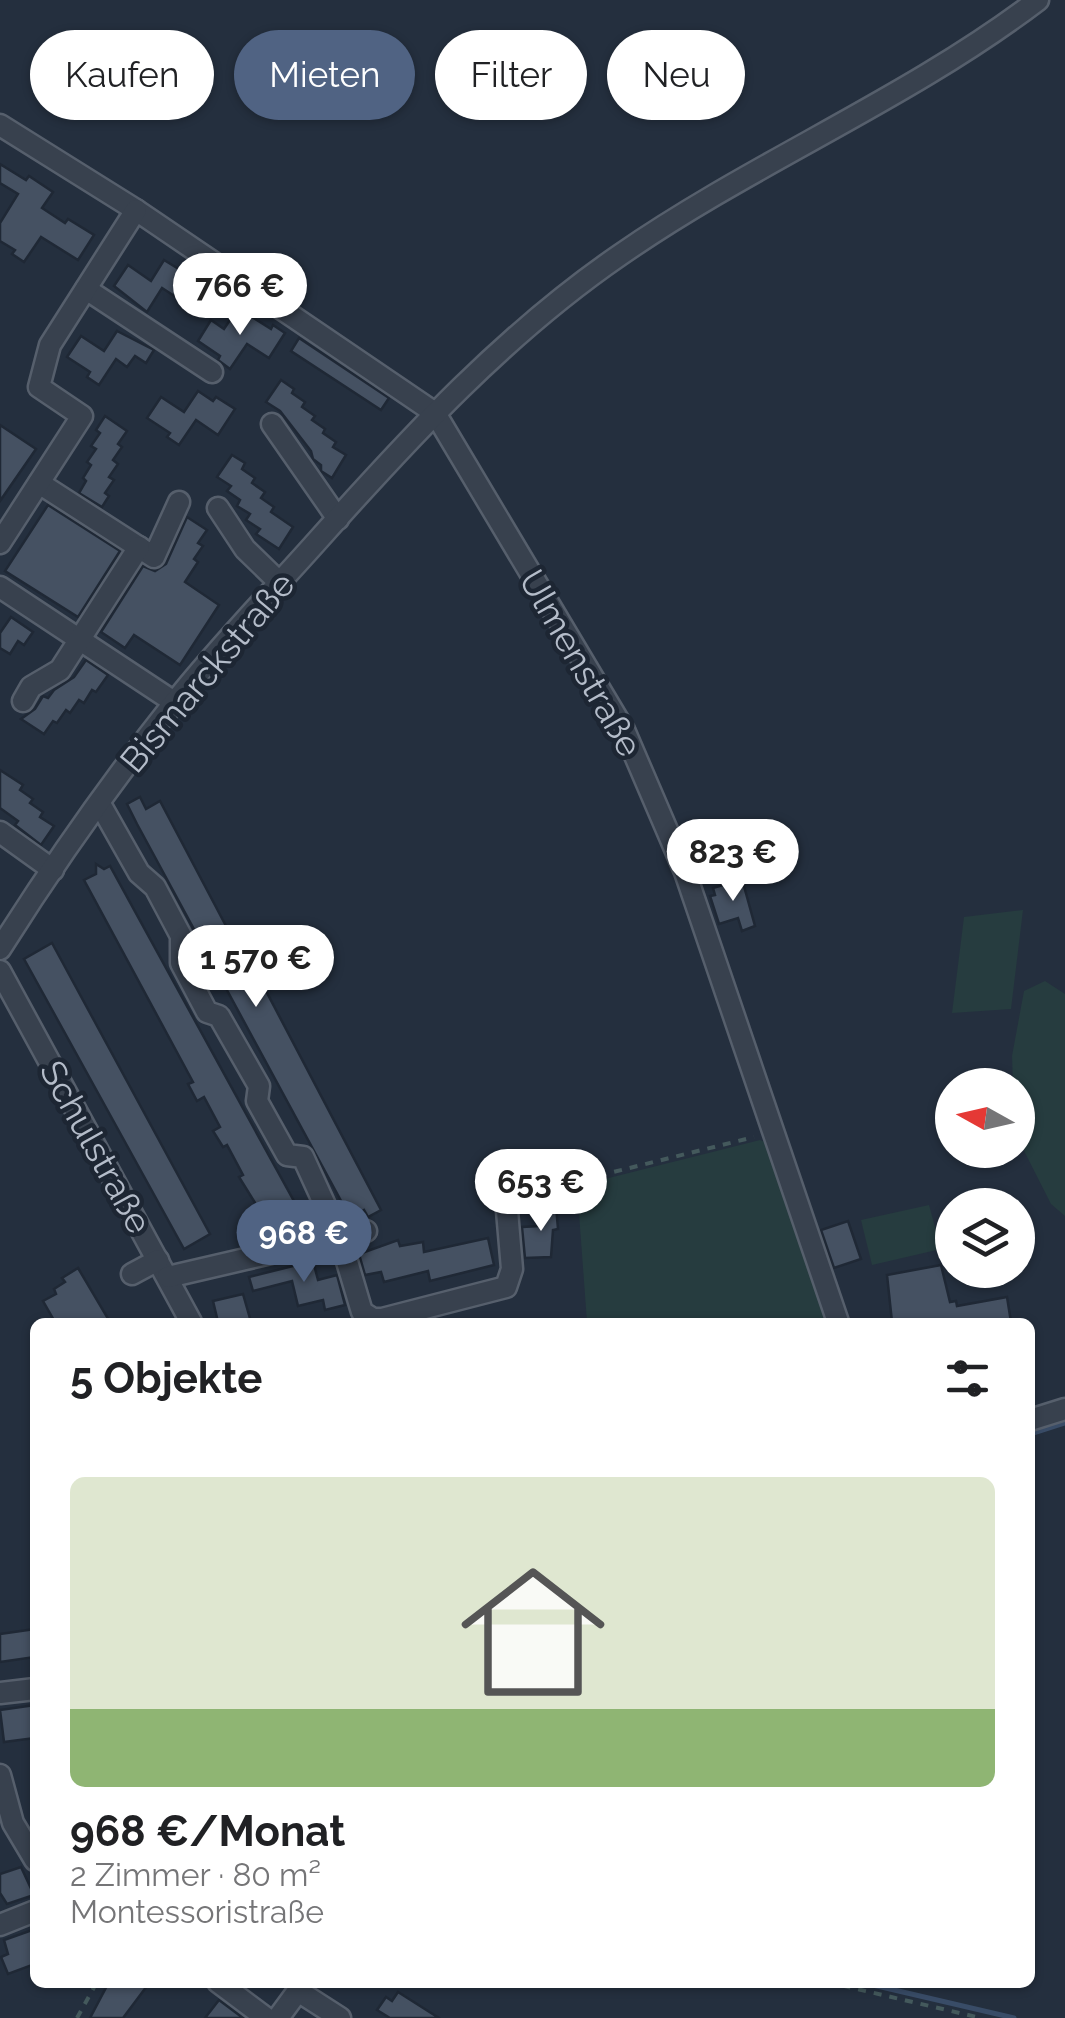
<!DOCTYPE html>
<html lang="de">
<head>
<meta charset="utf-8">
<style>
  :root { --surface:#fff; --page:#f6f6f6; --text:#202124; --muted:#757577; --line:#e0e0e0; --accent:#506383 }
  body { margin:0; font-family:Raleway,sans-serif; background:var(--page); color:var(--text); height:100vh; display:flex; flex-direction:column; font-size:38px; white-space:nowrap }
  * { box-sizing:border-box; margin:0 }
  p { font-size:32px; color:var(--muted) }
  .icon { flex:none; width:55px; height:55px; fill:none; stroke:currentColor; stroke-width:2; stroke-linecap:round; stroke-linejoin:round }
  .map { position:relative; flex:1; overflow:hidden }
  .sheet { position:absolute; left:30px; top:1318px; width:1005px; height:670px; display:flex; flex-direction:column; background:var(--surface); border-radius:15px; box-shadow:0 2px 8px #0004 }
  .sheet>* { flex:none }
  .guide { position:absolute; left:30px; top:30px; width:1005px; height:90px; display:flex; gap:20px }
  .needle { width:65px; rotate:278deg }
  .buttons { position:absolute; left:935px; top:1068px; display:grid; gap:20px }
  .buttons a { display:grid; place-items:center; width:100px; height:100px; border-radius:50%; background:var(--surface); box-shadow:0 2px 8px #0004; font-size:50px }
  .price { position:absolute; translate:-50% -85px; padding:0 22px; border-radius:35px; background:#fff; color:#222; font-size:32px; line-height:65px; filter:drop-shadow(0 2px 5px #0008) }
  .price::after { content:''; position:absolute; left:50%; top:60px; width:30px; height:22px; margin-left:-15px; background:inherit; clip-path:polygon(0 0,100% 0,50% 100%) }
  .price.active { background:var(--accent); color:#fff }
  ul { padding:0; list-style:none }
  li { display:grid; align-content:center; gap:20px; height:530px; padding:0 40px }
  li+li { border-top:2px solid var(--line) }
  li span { display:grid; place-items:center; height:310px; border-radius:15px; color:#555 }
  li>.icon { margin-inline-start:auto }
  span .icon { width:180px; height:180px; fill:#fffc; stroke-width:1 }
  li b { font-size:42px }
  h2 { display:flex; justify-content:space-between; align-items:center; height:120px; padding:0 40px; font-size:42px }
  .chip { padding:0 35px; border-radius:45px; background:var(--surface); box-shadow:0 2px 8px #0004; font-size:35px; line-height:90px }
  .chip.active { background:var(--accent); color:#fff }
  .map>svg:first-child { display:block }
  .green { fill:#263c3f }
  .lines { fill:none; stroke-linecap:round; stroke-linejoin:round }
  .stream { stroke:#394c67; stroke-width:5 }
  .building { fill:#455162; stroke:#1f2835; stroke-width:2.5 }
  .minor-casing { stroke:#565f6c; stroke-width:25 }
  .path { stroke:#44595c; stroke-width:4; stroke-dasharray:8 8; stroke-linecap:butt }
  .minor { stroke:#38414e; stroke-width:20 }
  .labels { text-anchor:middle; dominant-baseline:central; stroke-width:9; stroke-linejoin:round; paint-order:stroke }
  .street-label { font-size:35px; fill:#b4bcc9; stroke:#1d2633 }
</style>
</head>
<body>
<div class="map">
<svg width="1065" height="2018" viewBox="0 0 1065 2018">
  <rect width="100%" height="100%" fill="#242f3e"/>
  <g class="green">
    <polygon points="1023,910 1011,1009 952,1013 964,917"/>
    <polygon points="1045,981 1065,994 1065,1216 1051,1204 1018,1139 1018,1085 1013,1085 1012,1056 1024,991"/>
    <polygon points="760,1140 772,1145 832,1322 587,1322 577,1186"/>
    <polygon points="929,1205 941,1249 872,1265 861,1220"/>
  </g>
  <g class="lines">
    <g class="stream">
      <polyline points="1030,1434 1065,1423"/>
      <polyline points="860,1982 1014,2018"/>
    </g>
  </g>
  <g class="building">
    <polygon points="0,164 26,180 29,176 53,192 42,208 65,223 68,219 94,235 78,260 41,237 24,262 12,254 15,250 0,241 0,223 18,194 0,183"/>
    <polygon points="164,260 187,274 190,270 202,278 185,303 162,288 147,312 114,286 128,265 151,281"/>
    <polygon points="238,308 271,329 273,325 285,333 269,358 247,344 230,369 218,360 220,356 198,341 211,320 224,329"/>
    <polygon points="117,331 154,350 146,363 135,356 127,367 116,359 99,385 87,377 90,372 67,357 81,336 104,351"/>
    <polygon points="299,338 389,398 381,410 291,351"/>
    <polygon points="281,380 294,389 292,393 305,402 302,407 315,416 312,420 325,429 323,433 336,442 333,447 346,455 332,478 321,471 321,465 313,459 311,451 280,411 266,402"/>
    <polygon points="198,391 213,401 216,397 235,409 218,435 196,420 179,445 167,437 170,433 147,418 161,397 184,412"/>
    <polygon points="105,416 127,431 118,444 122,447 113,460 118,464 109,477 114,480 105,493 109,496 102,507 79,493 86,481 83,478 91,465 87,462 96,449 91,446 100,433 96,430"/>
    <polygon points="0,425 36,449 0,501"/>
    <polygon points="232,455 245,463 242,469 255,478 252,483 265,492 261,498 274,507 271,512 293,527 279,549 256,534 260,529 246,520 250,514 237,506 240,500 227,491 231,486 217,477"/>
    <polygon points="48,505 120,551 78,617 5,571"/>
    <polygon points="187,517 207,530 198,543 203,546 194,559 198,562 185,582 219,605 180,665 134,635 125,648 101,632 143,566 155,571 166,564"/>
    <polygon points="11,617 33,632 24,645 18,641 10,654 0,648 0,633"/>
    <polygon points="86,660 108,675 96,692 92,690 84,703 79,700 70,713 66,710 57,723 53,721 44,734 21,719 35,709 43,696 48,698 54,690 74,677"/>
    <polygon points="0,770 23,785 20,790 33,799 30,803 43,812 40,817 54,826 41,845 15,825 18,821 0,808"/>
    <polygon points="140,797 146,809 160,801 226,926 252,971 255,970 381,1210 368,1217 364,1210 351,1217 346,1210 137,824 127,804"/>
    <polygon points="96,864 104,869 110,866 295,1203 289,1206 291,1210 282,1215 286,1222 272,1230 239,1177 243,1175 227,1145 223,1147 213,1131 220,1127 204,1097 197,1101 188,1084 193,1082 84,880 96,874"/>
    <polygon points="742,879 755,926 742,931 738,918 719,924 710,896 715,895 713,888"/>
    <polygon points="52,943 210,1234 184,1249 24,959"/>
    <polygon points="556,1206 558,1229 553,1230 551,1257 525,1258 522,1227 539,1226 538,1207"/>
    <polygon points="848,1221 861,1259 834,1268 821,1230"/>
    <polygon points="488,1238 494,1265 430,1281 428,1271 384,1282 381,1272 365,1275 359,1254 398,1240 400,1246 423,1242 424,1252"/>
    <polygon points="313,1261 318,1280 337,1275 345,1305 325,1310 323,1300 298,1306 292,1281 253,1291 249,1277"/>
    <polygon points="941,1265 950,1302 956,1301 957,1306 1007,1297 1011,1322 892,1322 887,1275"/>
    <polygon points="78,1268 110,1322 55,1322 43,1301 56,1294 54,1289 65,1282 62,1278"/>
    <polygon points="243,1294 251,1322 218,1322 213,1301"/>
    <polygon points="35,1629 35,1657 0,1662 0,1634"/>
    <polygon points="35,1705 35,1738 4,1742 0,1710"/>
    <polygon points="21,1867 34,1895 7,1904 0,1893 0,1874"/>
    <polygon points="35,1929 35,1964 8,1974 1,1957 8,1954 4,1940"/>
    <polygon points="109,1982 150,1982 123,2018 90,2018"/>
    <polygon points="398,1992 439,2018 390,2018 377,2010 386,1997 392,2001"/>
    <polygon points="219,2000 243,2018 205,2018"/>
  </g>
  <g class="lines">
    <g class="minor-casing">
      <g id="minor">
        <polyline points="0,125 136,210 435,413 624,730 685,872 838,1322"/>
        <polyline points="86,289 212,372"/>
        <polyline points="272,424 338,519"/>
        <polyline points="39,483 154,557 179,502"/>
        <polyline points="218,508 245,549 280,583"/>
        <polyline points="0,543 82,416 39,387 50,345 136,210"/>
        <polyline points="0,587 174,702"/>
        <polyline points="23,701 31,687 60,670 139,547"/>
        <polyline points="100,804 139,873 155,887 181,936 181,963 207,1012 219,1016 259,1086 257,1101 287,1155 303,1157 340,1238 362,1312 373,1319 382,1319 506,1287 512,1269 506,1199"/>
        <polyline points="0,832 53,870"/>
        <path d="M0 949C53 865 112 781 174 703 219 646 271 593 319 539 411 436 505 334 620 255 754 162 908 99 1038 0"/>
        <polyline points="0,971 191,1322"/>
        <polyline points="132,1274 158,1260"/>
        <polyline points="168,1277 366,1231"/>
        <polyline points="1030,1420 1065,1409"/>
        <polyline points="0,1693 35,1689"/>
        <polyline points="0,1775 13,1823 35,1860"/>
        <polyline points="0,1925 35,1911"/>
        <polyline points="218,1982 266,2018"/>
        <polyline points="298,1991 340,2018"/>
        <polyline points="278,2018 303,1984"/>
      </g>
    </g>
    <g class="path">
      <polyline points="521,1195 754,1137"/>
      <polyline points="827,1982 981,2018"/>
      <polyline points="77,2018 97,1982"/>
    </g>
    <use href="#minor" class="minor"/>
  </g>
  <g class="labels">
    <g class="street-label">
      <text transform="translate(581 663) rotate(60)">Ulmenstraße</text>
      <text transform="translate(207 672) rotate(-50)">Bismarckstraße</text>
      <text transform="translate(96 1147) rotate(61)">Schulstraße</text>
    </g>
  </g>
</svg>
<div class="buttons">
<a><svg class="needle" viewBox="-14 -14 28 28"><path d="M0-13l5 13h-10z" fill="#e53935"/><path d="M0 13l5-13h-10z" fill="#757577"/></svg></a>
<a><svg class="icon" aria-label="layers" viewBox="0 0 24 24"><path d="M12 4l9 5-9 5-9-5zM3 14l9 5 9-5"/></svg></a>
</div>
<b class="price" style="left:240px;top:338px">766 €</b>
<b class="price" style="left:733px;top:904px">823 €</b>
<b class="price" style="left:256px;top:1010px">1 570 €</b>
<b class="price" style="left:541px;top:1234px">653 €</b>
<b class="price active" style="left:304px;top:1285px">968 €</b>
<div class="guide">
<a class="chip">Kaufen</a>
<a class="chip active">Mieten</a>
<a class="chip">Filter</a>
<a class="chip">Neu</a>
</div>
<section class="sheet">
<h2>5 Objekte<svg class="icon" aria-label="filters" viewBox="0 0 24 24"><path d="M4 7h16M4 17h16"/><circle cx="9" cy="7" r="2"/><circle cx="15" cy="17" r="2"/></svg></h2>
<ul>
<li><span style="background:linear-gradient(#dfe7d0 75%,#8fb573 0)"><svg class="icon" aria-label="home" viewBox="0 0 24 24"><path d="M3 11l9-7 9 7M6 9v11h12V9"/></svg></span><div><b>968 €/Monat</b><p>2 Zimmer · 80 m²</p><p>Montessoristraße</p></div></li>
</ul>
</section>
</div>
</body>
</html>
